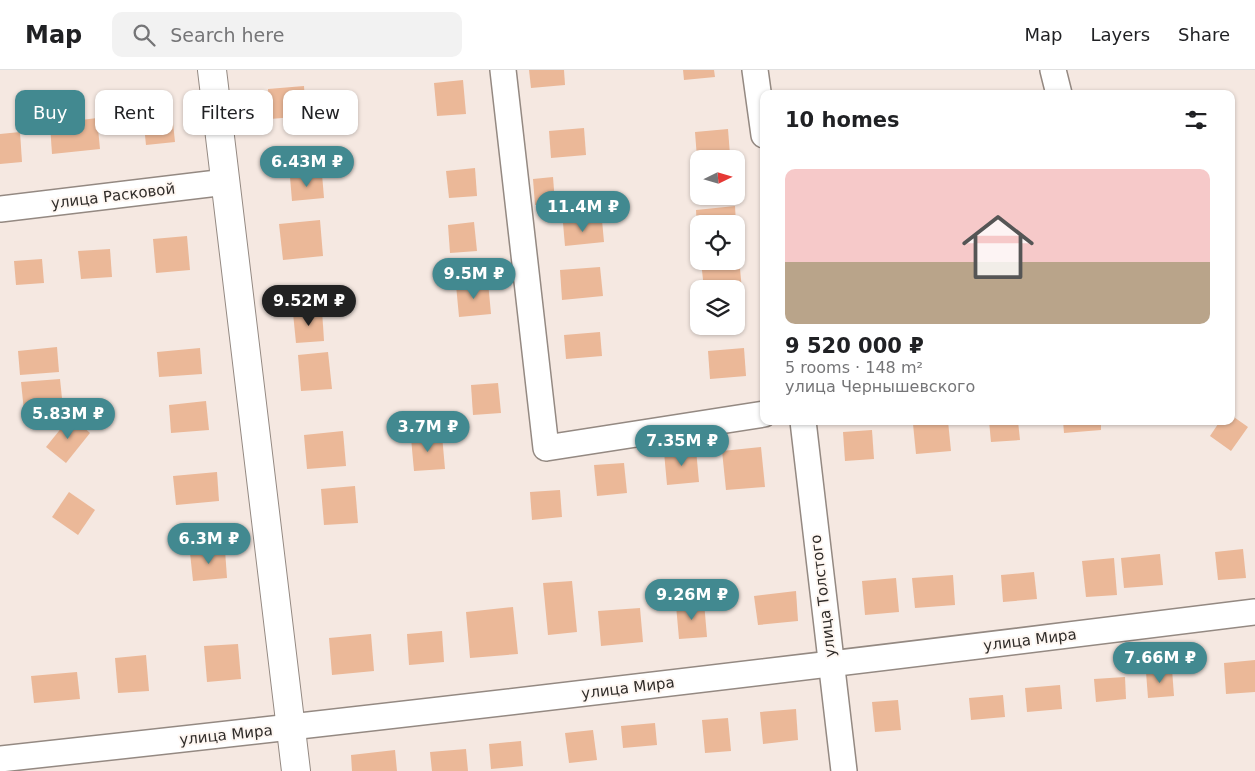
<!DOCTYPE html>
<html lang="en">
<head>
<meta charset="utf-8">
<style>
  :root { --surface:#fff; --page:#f2f2f2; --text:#202124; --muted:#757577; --line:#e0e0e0; --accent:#428990 }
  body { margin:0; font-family:"DejaVu Sans",sans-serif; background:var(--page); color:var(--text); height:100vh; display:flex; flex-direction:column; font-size:19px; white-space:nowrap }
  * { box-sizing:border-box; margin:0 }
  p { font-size:16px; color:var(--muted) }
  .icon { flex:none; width:28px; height:28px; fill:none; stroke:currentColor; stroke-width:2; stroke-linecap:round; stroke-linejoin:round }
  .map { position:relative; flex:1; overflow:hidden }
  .details { position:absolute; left:760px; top:20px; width:475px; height:335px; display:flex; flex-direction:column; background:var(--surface); border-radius:10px; box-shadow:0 1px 4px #0004 }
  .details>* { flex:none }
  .banner { position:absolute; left:15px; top:20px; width:475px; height:45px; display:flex; gap:10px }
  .needle { width:32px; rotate:85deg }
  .fabs { position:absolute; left:690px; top:80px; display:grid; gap:10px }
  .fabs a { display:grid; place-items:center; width:55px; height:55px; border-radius:10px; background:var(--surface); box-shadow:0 1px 4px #0004; font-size:25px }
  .price { position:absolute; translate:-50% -42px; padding:0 11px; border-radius:18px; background:var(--accent); color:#fff; font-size:16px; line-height:32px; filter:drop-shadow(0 1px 2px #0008) }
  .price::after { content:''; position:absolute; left:50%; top:30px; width:15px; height:11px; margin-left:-8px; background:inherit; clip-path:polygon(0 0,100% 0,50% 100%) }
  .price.selected { background:#222; color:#fff }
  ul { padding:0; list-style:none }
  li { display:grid; align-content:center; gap:10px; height:265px; padding:0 25px }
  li+li { border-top:1px solid var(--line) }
  li span { display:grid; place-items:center; height:155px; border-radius:10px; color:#555 }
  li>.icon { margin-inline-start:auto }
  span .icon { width:90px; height:90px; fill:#fffc; stroke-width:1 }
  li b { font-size:21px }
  h2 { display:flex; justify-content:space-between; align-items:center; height:60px; padding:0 25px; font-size:21px }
  .pill { padding:0 18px; border-radius:10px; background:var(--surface); box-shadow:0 1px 4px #0004; font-size:18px; line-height:45px }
  .pill.selected { background:var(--accent); color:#fff }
  header { display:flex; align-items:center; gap:30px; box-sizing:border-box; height:70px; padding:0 25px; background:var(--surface); border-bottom:1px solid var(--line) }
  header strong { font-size:24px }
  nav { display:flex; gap:28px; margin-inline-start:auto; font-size:18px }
  .search { width:350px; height:45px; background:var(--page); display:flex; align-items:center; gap:12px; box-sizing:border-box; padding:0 18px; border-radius:10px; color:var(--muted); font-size:19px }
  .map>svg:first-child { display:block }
  .building { fill:#ebb898 }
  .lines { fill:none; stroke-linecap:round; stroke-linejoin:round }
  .minor-casing { stroke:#948982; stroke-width:28 }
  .tertiary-casing { stroke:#948982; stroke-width:30 }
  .minor { stroke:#fff; stroke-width:25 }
  .tertiary { stroke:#fff; stroke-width:28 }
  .labels { text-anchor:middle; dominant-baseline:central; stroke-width:4; stroke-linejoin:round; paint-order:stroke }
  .street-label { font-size:15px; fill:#302c29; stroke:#fef7f2 }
</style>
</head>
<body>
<header>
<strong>Map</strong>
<div class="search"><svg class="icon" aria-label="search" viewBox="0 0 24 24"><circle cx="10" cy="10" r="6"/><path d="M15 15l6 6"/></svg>Search here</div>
<nav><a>Map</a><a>Layers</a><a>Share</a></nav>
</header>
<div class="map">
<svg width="1255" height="701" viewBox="0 0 1255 701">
  <rect width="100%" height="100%" fill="#f5e8e1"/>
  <g class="building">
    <polygon points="529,0 564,0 565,15 531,18"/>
    <polygon points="683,0 714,0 715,7 684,10"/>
    <polygon points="463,10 466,44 437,46 434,13"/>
    <polygon points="304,16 306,46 270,49 268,19"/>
    <polygon points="172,43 175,72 146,75 143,46"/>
    <polygon points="97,48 100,79 52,84 50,54"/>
    <polygon points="584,58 586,85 551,88 549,61"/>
    <polygon points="728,59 730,85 697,88 695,62"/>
    <polygon points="20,62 22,92 0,94 0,64"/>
    <polygon points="475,98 477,126 449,128 446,101"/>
    <polygon points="322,104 324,128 292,131 290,107"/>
    <polygon points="553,107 555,133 535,135 533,109"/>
    <polygon points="735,136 736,154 699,154 699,160 697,160 696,140"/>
    <polygon points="320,150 323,186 283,190 279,154"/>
    <polygon points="602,150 604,172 565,176 563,153"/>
    <polygon points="474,152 477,181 450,183 448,155"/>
    <polygon points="187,166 190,200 156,203 153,169"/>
    <polygon points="110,179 112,207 81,209 78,181"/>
    <polygon points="739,188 742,220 704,219 701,191 736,191 736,189"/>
    <polygon points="42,189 44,213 16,215 14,191"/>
    <polygon points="600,197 603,226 562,230 560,200"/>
    <polygon points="488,212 491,244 459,247 456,215"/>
    <polygon points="322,240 324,271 296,273 293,243"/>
    <polygon points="600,262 602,286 566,289 564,265"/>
    <polygon points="57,277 59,302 20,305 18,281"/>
    <polygon points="200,278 202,304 159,307 157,282"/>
    <polygon points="744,278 746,306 710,309 708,281"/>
    <polygon points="328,282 332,319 301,321 298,285"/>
    <polygon points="60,309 63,338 24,341 21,312"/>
    <polygon points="498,313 501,343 473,345 471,315"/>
    <polygon points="206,331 209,360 171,363 169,335"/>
    <polygon points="1231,345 1248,357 1231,381 1210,366 1220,351 1231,351"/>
    <polygon points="71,346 90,363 66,393 46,377"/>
    <polygon points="948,351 951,381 916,384 913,354"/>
    <polygon points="989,351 1018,351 1020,370 991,372"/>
    <polygon points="1063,351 1101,351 1101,360 1064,363"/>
    <polygon points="872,360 874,389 845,391 843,362"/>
    <polygon points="343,361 346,396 307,399 304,365"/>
    <polygon points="442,365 445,399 414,401 411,368"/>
    <polygon points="761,377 765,417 726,420 722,381"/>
    <polygon points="696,379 699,412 667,415 664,382"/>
    <polygon points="624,393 627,423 597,426 594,395"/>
    <polygon points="217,402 219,431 176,435 173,406"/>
    <polygon points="355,416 358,453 324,455 321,419"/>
    <polygon points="560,420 562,447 532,450 530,422"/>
    <polygon points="69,422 95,440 78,465 52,447"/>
    <polygon points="1243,479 1246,508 1218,510 1215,482"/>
    <polygon points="225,480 227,508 193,511 190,483"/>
    <polygon points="1160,484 1163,515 1124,518 1121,488"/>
    <polygon points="1114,488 1117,525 1086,527 1082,491"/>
    <polygon points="1034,502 1037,529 1003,532 1001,505"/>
    <polygon points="953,505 955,535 915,538 912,508"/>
    <polygon points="896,508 899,542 865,545 862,511"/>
    <polygon points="572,511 577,562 548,565 543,513"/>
    <polygon points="796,521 798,551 758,555 754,526"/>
    <polygon points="704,532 707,567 679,569 676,535"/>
    <polygon points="513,537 518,584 470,588 466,542"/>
    <polygon points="640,538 643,572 601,576 598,541"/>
    <polygon points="442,561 444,592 409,595 407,564"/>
    <polygon points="371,564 374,601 332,605 329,568"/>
    <polygon points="238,574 241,609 207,612 204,576"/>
    <polygon points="146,585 149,621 118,623 115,588"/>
    <polygon points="1255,590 1255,622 1226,624 1224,593"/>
    <polygon points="1172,599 1174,626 1148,628 1146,602"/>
    <polygon points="77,602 80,629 34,633 31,606"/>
    <polygon points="1125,607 1126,629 1096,632 1094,609"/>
    <polygon points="1060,615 1062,639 1027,642 1025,618"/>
    <polygon points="1003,625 1005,647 971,650 969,628"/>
    <polygon points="898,630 901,660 875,662 872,632"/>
    <polygon points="796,639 798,670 763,674 760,642"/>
    <polygon points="728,648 731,681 705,683 702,650"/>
    <polygon points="655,653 657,675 623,678 621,656"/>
    <polygon points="593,660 597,690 569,693 565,663"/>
    <polygon points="521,671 523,696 491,699 489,674"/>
    <polygon points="466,679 468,701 432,701 430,682"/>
    <polygon points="395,680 397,701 352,701 351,685"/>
  </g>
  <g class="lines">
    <g class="minor-casing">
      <g id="minor">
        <polyline points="503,0 546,378 764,344"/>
        <polyline points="755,0 764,65"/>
        <polyline points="1053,0 1059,24"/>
        <polyline points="0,139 226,112"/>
        <polyline points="803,351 844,701"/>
        <path d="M0 689C419 644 837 594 1255 542"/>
      </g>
    </g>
    <g class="tertiary-casing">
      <polyline id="tertiary" points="212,0 296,701"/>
    </g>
    <use href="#minor" class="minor"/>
    <use href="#tertiary" class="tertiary"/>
  </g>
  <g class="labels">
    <g class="street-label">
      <text transform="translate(113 126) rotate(-7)">улица Расковой</text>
      <text transform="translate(823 526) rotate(-97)">улица Толстого</text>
      <text transform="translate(1030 570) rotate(-7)">улица Мира</text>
      <text transform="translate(628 618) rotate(-7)">улица Мира</text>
      <text transform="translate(226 665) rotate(-6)">улица Мира</text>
    </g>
  </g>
</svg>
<div class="fabs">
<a><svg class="needle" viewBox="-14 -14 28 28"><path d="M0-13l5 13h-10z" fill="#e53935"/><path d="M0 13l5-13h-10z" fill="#757577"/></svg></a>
<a><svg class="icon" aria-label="locate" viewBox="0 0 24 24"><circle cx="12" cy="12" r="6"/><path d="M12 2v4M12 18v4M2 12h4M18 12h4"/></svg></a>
<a><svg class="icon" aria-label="layers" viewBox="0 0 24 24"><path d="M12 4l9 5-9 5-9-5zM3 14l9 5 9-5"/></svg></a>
</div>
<b class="price" style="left:307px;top:118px">6.43M ₽</b>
<b class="price" style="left:583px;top:163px">11.4M ₽</b>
<b class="price" style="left:474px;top:230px">9.5M ₽</b>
<b class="price selected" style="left:309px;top:257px">9.52M ₽</b>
<b class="price" style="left:68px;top:370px">5.83M ₽</b>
<b class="price" style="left:428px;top:383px">3.7M ₽</b>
<b class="price" style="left:682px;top:397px">7.35M ₽</b>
<b class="price" style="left:209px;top:495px">6.3M ₽</b>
<b class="price" style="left:692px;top:551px">9.26M ₽</b>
<b class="price" style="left:1160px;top:614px">7.66M ₽</b>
<div class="banner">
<a class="pill selected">Buy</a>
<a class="pill">Rent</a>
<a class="pill">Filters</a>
<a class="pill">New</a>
</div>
<section class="details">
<h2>10 homes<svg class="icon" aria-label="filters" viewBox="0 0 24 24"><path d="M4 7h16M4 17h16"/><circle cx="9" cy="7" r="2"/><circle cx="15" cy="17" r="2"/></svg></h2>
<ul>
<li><span style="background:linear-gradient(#f6c9c9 60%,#b9a48a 0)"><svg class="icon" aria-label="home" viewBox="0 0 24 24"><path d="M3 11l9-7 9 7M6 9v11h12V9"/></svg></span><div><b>9 520 000 ₽</b><p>5 rooms · 148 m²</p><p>улица Чернышевского</p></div></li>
</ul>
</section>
</div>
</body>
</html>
